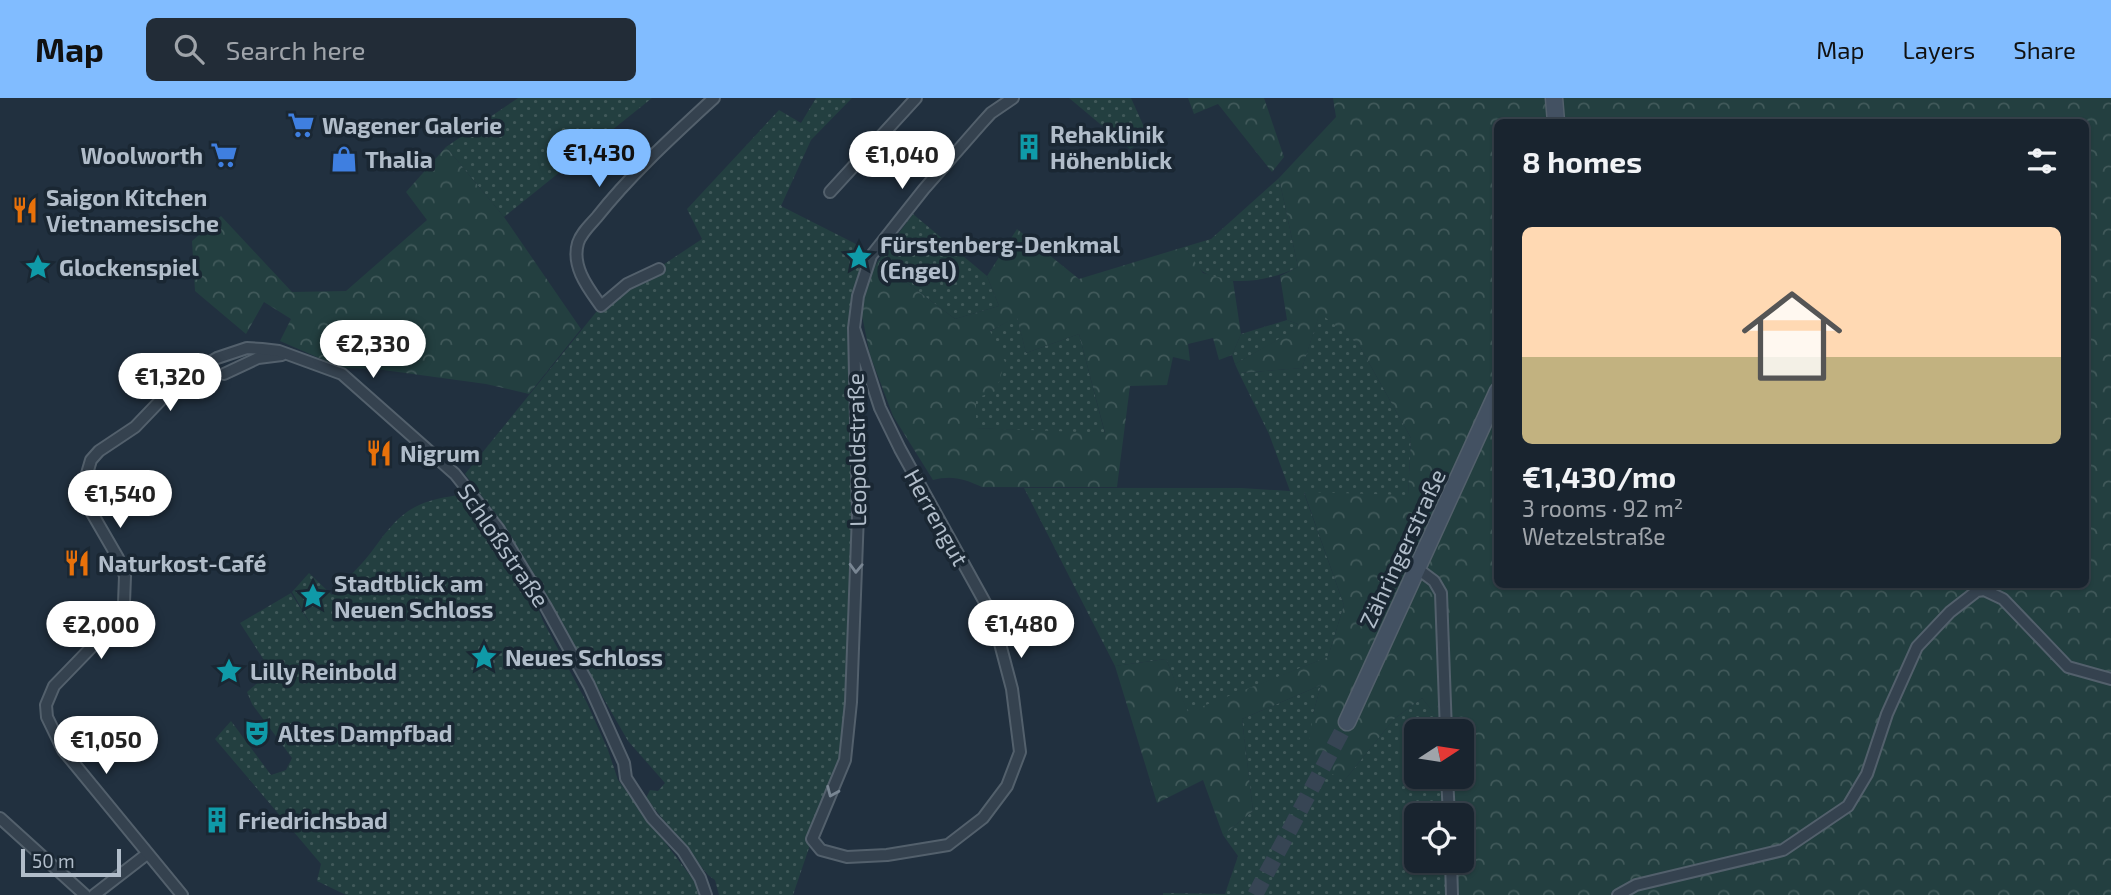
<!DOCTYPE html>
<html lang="en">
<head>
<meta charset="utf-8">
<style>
  :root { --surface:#19242f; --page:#222c37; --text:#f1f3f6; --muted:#9fa4aa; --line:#37414b; --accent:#81bcff }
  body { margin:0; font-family:"Exo 2",sans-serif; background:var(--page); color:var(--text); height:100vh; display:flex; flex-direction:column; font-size:26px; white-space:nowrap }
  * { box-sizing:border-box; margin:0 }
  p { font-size:23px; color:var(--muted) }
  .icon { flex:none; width:38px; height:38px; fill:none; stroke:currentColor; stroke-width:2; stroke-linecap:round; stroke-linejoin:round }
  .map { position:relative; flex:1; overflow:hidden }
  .drawer { position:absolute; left:1494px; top:21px; width:595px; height:469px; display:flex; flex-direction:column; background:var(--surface); border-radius:10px; box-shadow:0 2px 5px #0004,0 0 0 2px var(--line) }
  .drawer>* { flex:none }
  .needle { width:46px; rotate:78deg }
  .tools { position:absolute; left:1404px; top:621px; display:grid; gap:14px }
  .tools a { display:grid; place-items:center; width:70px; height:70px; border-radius:10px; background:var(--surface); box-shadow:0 2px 5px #0004,0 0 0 2px var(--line); font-size:35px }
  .scale { position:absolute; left:21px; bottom:18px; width:100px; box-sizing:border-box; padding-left:7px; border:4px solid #b1bdca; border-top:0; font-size:19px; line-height:24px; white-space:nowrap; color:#b1bdca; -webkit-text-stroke:5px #1a2733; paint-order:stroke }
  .price { position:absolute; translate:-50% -60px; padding:0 16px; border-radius:24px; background:#fff; color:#222; font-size:23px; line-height:46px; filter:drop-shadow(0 2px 4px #0008) }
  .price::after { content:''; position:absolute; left:50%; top:42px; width:21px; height:16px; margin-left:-10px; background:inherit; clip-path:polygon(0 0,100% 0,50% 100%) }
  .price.active { background:var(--accent); color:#111 }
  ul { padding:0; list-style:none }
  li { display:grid; align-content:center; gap:14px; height:371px; padding:0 28px }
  li span { display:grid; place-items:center; height:217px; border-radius:10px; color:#555 }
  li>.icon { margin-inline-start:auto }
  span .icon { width:126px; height:126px; fill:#fffc; stroke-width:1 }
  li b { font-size:30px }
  h2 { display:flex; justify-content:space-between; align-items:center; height:84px; padding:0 28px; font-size:30px }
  header { display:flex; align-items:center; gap:42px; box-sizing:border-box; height:98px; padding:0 35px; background:var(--accent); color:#111 }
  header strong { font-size:33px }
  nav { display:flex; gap:38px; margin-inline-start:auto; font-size:24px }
  .search { width:490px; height:63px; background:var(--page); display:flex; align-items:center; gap:18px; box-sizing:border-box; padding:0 24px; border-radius:10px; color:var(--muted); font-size:26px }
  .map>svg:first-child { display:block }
  .green { fill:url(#green-dots) }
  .forest { fill:url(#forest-crowns); fill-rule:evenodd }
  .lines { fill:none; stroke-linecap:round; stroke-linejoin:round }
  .secondary-tunnel { stroke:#374554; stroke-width:16; stroke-dasharray:16 8; stroke-linecap:butt }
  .street-casing { stroke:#53606c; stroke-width:14 }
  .secondary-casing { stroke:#53606c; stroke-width:19 }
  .street { stroke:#35424f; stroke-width:10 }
  .secondary { stroke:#435162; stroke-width:16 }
  .oneway { stroke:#798693 }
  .labels { text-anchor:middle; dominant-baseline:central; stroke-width:7; stroke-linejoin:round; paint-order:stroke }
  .poi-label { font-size:23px; font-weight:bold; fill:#b1bdca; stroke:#1a2733; text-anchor:start }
  .street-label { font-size:23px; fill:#b1bdca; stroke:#1a2733 }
</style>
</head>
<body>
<header>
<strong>Map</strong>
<div class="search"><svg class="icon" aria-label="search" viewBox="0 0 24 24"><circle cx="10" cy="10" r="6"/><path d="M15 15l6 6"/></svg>Search here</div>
<nav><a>Map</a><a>Layers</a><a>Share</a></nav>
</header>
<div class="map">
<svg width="2111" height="797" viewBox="0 0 2111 797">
  <defs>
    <pattern id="green-dots" width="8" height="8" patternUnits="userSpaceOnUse" patternTransform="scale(1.75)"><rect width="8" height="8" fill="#233f40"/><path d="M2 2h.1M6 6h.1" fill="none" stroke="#41595a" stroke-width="1.8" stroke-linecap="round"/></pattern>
    <pattern id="forest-crowns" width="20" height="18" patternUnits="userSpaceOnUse" patternTransform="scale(1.75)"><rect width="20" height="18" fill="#233f40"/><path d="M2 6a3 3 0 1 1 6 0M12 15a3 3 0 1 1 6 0" fill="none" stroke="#41595a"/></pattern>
  </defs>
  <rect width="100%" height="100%" fill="#21303f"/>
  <g class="green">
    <polygon points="518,0 652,0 504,119 446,49"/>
    <polygon points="816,0 852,0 811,42 781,108 854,145 871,158 858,198 858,416 845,662 812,741 793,797 719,797 715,782 708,777 646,700 650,692 658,693 665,685 628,643 504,427 465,376 601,208 702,141 687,111 779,12 801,25"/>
    <polygon points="1069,0 1131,0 1149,40 1130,51"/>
    <path d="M1279 80 1298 169C1273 182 1232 190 1205 175 1197 171 1190 157 1184 149L1211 141Z"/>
    <polygon points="913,116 987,178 999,208 955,221 878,163"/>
    <polygon points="1320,214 1359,247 1411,340 1408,398 1304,395 1344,507 1328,559 1188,615 1166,561 1115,568 1024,390 1241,390 1290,393 1269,336 1239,275 1302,270"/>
    <polygon points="1017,218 1026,255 1079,236 1105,336 975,330 976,300 989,234"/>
    <polygon points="1287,222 1298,226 1290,235 1235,266 1232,257 1241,236"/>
    <path d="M459 397 473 407 501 446 534 500 543 523 587 605 608 652 618 682 695 784 698 797H346L317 783 321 766 215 641 231 623 271 677 286 672 292 660 252 606 247 594 271 573 240 525 291 495 314 532 292 494 309 475 332 497C346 481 363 466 375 449 401 413 415 403 459 397Z"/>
    <polygon points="1321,587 1313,616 1344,683 1394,621 1422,600 1442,625 1442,633 1416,634 1416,679 1445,679 1447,717 1416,718 1416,763 1449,763 1450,797 1163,797 1163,795 1225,796 1238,758 1223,737 1253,713 1242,621"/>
  </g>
  <g class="forest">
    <polygon points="1188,0 1264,0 1284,59 1272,74 1218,6 1194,16"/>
    <path d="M1333 0H2111V797H1455L1453 763H1461V718L1452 717 1450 679H1461V634L1448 633 1422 600 1394 621 1344 683 1307 661 1313 616 1321 587 1242 621 1253 713 1223 737 1203 682 1157 705 1115 568 1166 561 1188 614 1328 559 1344 507 1304 394 1408 397 1411 340 1359 247 1320 215 1302 270 1239 275 1235 266 1289 235 1298 226 1287 222 1280 178 1298 169 1279 80 1336 19ZM1498 24H2086V486H1498Z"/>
    <polygon points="446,49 504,119 581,231 529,296 486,286 376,271 342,270 280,243 291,221 264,204 246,236 195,193 192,143 221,118 292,194 346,193 427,122 406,94"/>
    <path d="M1017 131 1079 181 1184 149 1203 175 1233 183 1241 236 1232 257 1219 262 1213 240 1188 246 1190 263 1173 259 1167 287 1130 288 1117 389H982C964 381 952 377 933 382L893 318 870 257 858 198 878 163 955 221 999 208 987 178ZM1017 219 1026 255 1079 236 1105 335 976 330V300L996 293 1005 264 990 233Z"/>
  </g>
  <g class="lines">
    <polyline class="secondary-tunnel" points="1255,797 1347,624"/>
    <g class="street-casing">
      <g id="street">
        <polyline points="830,94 916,0"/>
        <path d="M659 171 627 186 601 208C589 191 571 169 578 145 581 135 590 127 597 119 631 76 673 38 714 0"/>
        <polyline points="854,230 880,310 900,351 993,519 1012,591 1020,654 1007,688 983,720 948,747 887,757 847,759 821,752 812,741 845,662 851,604 858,416 854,230 858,198 871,158 924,91 981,26 991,15 1013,0"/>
        <polyline points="224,276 258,260 282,257"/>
        <polyline points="1418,471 1434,483 1441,495 1446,634"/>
        <polyline points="1447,679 1449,718"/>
        <polyline points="0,720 85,797"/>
        <polyline points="1451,763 1452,797"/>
        <polyline points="94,797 147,756"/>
        <polyline points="182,797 63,652 47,619 46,607 54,588 114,526 124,505 125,478 118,460 81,396 91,362 99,353 135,329 181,281 217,260 247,250 262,251 279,253 342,276 455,376 498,430 546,509 589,587 624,665 626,680 652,720 683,753 700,780 706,797"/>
        <polyline points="1618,797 1636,787 1783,752 1848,708 1867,676 1887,616 1917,549 1950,514 1977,493 1984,492 2003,501 2068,569 2111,581"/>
      </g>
    </g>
    <g class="secondary-casing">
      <g id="secondary">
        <polyline points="1554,0 1556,24"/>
        <polyline points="1347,624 1498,293"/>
      </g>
    </g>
    <use href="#street" class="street"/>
    <use href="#secondary" class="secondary"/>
  </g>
  <defs><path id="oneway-chevron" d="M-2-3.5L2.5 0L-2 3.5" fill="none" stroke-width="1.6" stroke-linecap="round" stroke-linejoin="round" transform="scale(1.75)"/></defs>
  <g class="oneway">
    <use href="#oneway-chevron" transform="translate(856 470) rotate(92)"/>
    <use href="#oneway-chevron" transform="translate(832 694) rotate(113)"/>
  </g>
  <defs>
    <g id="supermarket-bare" transform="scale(2.1)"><path d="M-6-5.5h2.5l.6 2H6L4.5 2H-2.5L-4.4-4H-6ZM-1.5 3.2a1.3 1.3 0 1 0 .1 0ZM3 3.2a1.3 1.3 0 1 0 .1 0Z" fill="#3f7fe0" stroke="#1a2733" stroke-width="2.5" paint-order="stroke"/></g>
    <g id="building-bare" transform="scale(2.1)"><path d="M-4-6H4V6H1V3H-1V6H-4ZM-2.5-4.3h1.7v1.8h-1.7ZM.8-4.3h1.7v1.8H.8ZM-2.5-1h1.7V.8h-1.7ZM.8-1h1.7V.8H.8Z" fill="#0f9aa8" stroke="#1a2733" stroke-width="2.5" paint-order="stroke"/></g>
    <g id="shop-bare" transform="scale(2.1)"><path d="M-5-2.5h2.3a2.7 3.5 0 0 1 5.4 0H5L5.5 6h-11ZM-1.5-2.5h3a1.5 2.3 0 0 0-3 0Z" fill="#3f7fe0" stroke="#1a2733" stroke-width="2.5" paint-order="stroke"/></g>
    <g id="restaurant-bare" transform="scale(2.1)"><path d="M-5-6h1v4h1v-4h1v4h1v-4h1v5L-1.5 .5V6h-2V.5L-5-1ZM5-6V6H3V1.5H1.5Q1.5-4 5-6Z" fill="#e8710a" stroke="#1a2733" stroke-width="2.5" paint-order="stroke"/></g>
    <g id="sight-bare" transform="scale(2.1)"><path d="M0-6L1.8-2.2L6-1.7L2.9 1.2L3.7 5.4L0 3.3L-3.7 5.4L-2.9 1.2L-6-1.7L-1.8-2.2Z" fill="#0f9aa8" stroke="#1a2733" stroke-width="2.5" paint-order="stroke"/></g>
    <g id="theatre-bare" transform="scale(2.1)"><path d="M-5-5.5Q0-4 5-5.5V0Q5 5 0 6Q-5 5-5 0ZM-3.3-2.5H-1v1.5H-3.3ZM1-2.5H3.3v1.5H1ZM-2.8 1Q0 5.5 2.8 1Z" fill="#0f9aa8" stroke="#1a2733" stroke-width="2.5" paint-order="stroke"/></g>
  </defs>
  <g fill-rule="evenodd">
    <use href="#supermarket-bare" x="301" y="27"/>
    <use href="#building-bare" x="1029" y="49"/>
    <use href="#supermarket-bare" x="224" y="57"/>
    <use href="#shop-bare" x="344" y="61"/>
    <use href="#restaurant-bare" x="25" y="112"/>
    <use href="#sight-bare" x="859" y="159"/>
    <use href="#sight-bare" x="38" y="169"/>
    <use href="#restaurant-bare" x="379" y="355"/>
    <use href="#restaurant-bare" x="77" y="465"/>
    <use href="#sight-bare" x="313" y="498"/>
    <use href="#sight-bare" x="484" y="559"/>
    <use href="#sight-bare" x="229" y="573"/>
    <use href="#theatre-bare" x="257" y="635"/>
    <use href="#building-bare" x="217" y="722"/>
  </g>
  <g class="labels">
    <g class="poi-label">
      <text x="322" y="27">Wagener Galerie</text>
      <text x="1050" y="36">Rehaklinik<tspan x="1050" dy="26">Höhenblick</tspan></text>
      <text x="203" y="57" text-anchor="end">Woolworth</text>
      <text x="365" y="61">Thalia</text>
      <text x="46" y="99">Saigon Kitchen<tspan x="46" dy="26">Vietnamesische</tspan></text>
      <text x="880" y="146">Fürstenberg-Denkmal<tspan x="880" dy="26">(Engel)</tspan></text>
      <text x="59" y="169">Glockenspiel</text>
      <text x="400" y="355">Nigrum</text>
      <text x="98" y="465">Naturkost-Café</text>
      <text x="334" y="485">Stadtblick am<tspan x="334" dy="26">Neuen Schloss</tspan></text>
      <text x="505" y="559">Neues Schloss</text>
      <text x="250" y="573">Lilly Reinbold</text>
      <text x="278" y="635">Altes Dampfbad</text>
      <text x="238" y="722">Friedrichsbad</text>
    </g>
    <g class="street-label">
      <text transform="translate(856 352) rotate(-91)">Leopoldstraße</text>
      <text transform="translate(937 419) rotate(61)">Herrengut</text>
      <text transform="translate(504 447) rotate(56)">Schloßstraße</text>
      <text transform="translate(1402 450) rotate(-65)">Zähringerstraße</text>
    </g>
  </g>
</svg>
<div class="tools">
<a><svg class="needle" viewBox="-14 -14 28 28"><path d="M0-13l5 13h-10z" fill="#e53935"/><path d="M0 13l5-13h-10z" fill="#9fa4aa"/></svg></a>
<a><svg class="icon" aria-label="locate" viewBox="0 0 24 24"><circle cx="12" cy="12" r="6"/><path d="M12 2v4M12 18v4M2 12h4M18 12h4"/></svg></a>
</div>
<div class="scale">50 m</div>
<b class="price active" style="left:599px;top:91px">€1,430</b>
<b class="price" style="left:902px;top:93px">€1,040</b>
<b class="price" style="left:373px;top:282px">€2,330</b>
<b class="price" style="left:170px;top:315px">€1,320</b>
<b class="price" style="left:120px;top:432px">€1,540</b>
<b class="price" style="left:1021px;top:562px">€1,480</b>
<b class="price" style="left:101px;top:563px">€2,000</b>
<b class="price" style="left:106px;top:678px">€1,050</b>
<section class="drawer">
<h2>8 homes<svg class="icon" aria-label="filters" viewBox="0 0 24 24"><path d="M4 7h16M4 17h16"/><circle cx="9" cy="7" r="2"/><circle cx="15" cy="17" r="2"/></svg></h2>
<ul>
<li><span style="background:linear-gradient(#ffd9b3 60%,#c2b280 0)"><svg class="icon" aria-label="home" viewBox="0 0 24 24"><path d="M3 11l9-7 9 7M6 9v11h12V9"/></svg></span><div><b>€1,430/mo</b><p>3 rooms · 92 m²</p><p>Wetzelstraße</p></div></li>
</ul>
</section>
</div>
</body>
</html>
